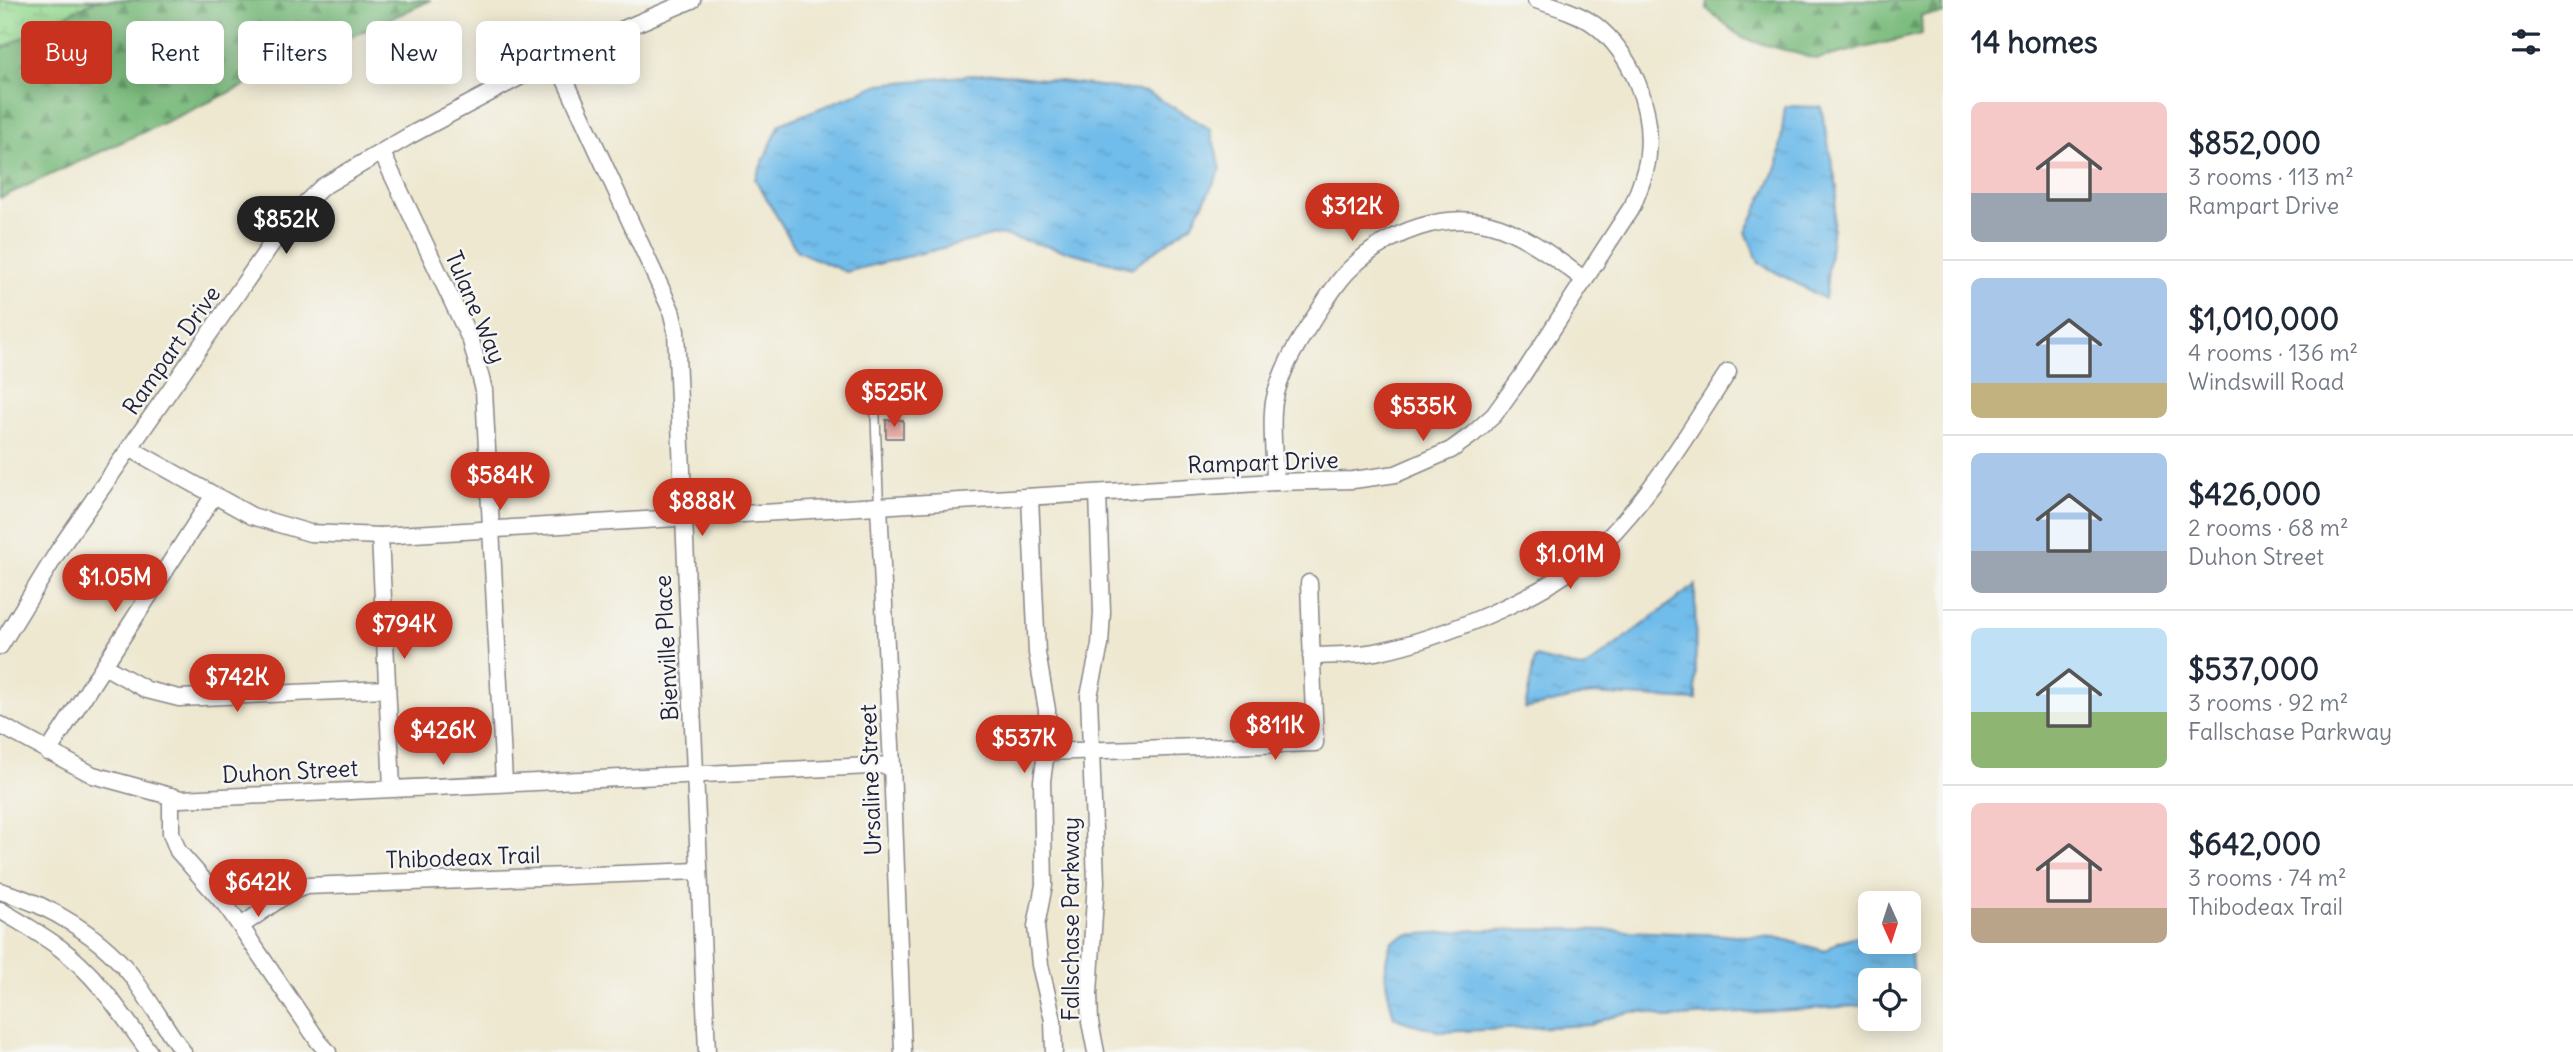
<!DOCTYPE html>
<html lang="en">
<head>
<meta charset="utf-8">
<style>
  :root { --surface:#fff; --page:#f2f2f3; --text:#1f2937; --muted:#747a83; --line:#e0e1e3; --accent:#c8321e }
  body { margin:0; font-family:Delius,sans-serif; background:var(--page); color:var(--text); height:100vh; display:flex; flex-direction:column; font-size:26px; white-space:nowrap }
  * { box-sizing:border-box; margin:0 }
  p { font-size:23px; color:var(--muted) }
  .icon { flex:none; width:38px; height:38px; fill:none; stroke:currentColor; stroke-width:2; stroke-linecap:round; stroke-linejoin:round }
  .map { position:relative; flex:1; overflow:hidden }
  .panel { display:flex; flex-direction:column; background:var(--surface); width:630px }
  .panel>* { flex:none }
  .hud { position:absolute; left:21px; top:21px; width:665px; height:63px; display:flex; gap:14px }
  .needle { width:46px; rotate:177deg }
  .buttons { position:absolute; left:1858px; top:891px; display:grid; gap:14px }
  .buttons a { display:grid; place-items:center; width:63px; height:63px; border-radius:10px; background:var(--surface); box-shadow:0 4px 18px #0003; font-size:35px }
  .price { position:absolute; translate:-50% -60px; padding:0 16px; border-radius:24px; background:var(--accent); color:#fff; font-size:23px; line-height:46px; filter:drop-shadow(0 2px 4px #0008) }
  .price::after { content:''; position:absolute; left:50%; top:42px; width:21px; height:16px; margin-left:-10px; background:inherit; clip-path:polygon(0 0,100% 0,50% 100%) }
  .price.active { background:#222; color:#fff }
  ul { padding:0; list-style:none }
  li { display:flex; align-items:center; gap:21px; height:175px; padding:0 28px }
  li+li { border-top:2px solid var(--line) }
  li span { display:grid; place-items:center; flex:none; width:196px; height:140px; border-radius:10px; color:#555 }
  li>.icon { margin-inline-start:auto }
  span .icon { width:84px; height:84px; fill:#fffc; stroke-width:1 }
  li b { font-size:30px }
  h2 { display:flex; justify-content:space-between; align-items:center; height:84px; padding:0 28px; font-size:30px }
  .tag { padding:0 24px; border-radius:10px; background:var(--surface); box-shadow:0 4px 18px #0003; font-size:24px; line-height:63px }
  .tag.active { background:var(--accent); color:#fff }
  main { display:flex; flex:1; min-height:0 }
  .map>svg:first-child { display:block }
  .forest { fill:url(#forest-firs); stroke:#4e6e5c; stroke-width:2 }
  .wetland { fill:url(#wetland-marsh); stroke:#5e7e67; stroke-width:2 }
  .water { fill:url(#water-ripples); stroke:#496f92; stroke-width:2 }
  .building { fill:#e0928b }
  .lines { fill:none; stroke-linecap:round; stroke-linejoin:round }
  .lane-casing { stroke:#888586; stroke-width:11 }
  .street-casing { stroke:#888586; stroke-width:19 }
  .lane { stroke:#fff; stroke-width:8 }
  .street { stroke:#fff; stroke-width:16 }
  .labels { text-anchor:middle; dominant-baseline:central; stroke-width:5; stroke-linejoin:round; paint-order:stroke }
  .street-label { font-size:23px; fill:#22223b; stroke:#f6f6f2 }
</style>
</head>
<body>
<main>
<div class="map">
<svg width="1943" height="1052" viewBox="0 0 1943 1052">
  <defs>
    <pattern id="forest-firs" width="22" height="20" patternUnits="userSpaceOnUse" patternTransform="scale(1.75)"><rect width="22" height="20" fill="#7abb7d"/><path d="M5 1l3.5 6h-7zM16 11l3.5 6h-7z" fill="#649868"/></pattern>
    <pattern id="wetland-marsh" width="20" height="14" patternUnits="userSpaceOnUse" patternTransform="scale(1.75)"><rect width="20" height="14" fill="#99db93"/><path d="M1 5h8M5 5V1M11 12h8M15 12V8" fill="none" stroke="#84bc80"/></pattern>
    <pattern id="water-ripples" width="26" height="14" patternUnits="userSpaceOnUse" patternTransform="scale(1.75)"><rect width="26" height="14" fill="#70bcea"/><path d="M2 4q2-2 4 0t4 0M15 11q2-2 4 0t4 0" fill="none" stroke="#61a1ca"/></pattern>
  </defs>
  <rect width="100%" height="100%" fill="#f6f6f2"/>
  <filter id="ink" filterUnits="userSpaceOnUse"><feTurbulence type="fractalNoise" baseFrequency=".0143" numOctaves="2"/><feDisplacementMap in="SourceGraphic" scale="14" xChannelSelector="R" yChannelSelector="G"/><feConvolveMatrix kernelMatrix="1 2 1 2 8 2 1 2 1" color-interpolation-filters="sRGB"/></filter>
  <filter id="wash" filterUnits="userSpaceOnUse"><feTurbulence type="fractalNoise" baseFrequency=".00686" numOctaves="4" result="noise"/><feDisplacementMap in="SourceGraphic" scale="28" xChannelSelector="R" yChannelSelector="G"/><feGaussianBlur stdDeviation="1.57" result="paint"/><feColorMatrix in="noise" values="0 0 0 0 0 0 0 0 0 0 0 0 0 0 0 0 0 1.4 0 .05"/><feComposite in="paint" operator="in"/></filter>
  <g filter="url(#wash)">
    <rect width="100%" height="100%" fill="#eee8d0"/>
    <g class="forest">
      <polygon points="96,0 431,0 0,198 0,49"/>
      <polygon points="1707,0 1943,0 1943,14 1921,15 1922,34 1817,59 1744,39 1707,9"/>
    </g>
    <polygon class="wetland" points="0,0 96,0 0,49"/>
    <g class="water">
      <polygon points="994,73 1147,92 1210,129 1221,169 1193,223 1132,268 999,234 846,272 797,251 755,179 780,124 880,84"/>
      <polygon points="1785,106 1821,107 1837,188 1825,299 1759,263 1746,232 1778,165"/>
      <polygon points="1695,585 1696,700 1592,694 1525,709 1535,657 1584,669"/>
      <path d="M1575 929 1776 937 1825 951 1840 941 1856 936 1889 949 1904 950 1911 954 1913 980 1909 990V980H1871V1005L1665 1018C1641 1004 1615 1015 1591 1025L1440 1032C1424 1025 1409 1025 1394 1017 1387 990 1380 967 1392 941L1406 935 1477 930Z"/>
    </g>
    <g id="blocks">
      <rect class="building" x="886" y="420" width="17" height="18"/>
    </g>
  </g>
  <g filter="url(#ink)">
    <use href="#blocks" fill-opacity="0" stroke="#888586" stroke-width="2"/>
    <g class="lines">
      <g class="lane-casing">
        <polyline id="lane" points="879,506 875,406 888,397 914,396"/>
      </g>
      <g class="street-casing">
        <g id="street">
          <polyline points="555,58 671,310 676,331 707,1052"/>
          <polyline points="382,153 471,341 484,390 504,782"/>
          <path d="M131 449 252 516 310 533 380 536 1275 482 1353 480 1396 474 1451 450 1473 434 1494 415 1522 376 1633 205C1639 189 1647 171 1648 154 1653 107 1632 54 1595 25 1579 13 1555 6 1536 0"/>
          <path d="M1275 482C1275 458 1270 425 1274 402 1280 372 1295 347 1312 321 1324 304 1334 285 1349 270 1387 232 1447 208 1500 227 1530 238 1559 261 1585 280"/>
          <polyline points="1030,497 1037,653 1047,710 1046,752 1042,781 1044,885 1036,926 1040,965 1053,1020 1054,1052"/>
          <polyline points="879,506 892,765 903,1052"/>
          <polyline points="380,536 392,788"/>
          <polyline points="0,646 60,548 289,219 322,187 409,136 555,58 692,0"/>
          <path d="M1311 656C1334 655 1358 656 1380 651 1441 638 1540 598 1587 558 1644 509 1687 434 1728 372"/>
          <polyline points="104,666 147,690 179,698 387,689"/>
          <polyline points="0,725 93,775 181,799 892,765"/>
          <polyline points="48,752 214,495"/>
          <polyline points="1046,752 1315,743 1309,583"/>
          <polyline points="171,796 171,833 178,851 228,908 319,1042 328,1052"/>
          <path d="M0 891C49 904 104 938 134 979 151 1003 166 1028 183 1052"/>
          <path d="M0 910C20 922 41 934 60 948 97 975 123 1016 149 1052"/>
          <polyline points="241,926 290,892 306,886 699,871"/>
          <polyline points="1096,1052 1090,1022 1089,994 1096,882 1089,696 1100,645 1102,612 1098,493"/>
        </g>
      </g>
      <use href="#lane" class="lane"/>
      <use href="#street" class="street"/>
    </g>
  </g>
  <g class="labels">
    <g class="street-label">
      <text transform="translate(476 307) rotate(67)">Tulane Way</text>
      <text transform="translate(171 350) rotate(-55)">Rampart Drive</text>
      <text transform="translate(1263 462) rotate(-2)">Rampart Drive</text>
      <text transform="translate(666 648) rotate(-93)">Bienville Place</text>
      <text transform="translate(290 771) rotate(-3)">Duhon Street</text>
      <text transform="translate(870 780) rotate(-92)">Ursaline Street</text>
      <text transform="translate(463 857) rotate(-2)">Thibodeax Trail</text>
      <text transform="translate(1070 919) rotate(-90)">Fallschase Parkway</text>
    </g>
  </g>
</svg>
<div class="buttons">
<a><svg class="needle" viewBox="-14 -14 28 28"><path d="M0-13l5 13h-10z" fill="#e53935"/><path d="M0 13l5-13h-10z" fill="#747a83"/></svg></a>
<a><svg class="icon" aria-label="locate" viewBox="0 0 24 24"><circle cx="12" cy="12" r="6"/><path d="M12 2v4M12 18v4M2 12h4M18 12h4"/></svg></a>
</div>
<b class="price" style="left:1352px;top:243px">$312K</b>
<b class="price active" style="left:286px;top:256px">$852K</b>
<b class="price" style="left:894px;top:429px">$525K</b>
<b class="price" style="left:1423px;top:443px">$535K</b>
<b class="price" style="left:500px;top:512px">$584K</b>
<b class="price" style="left:702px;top:538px">$888K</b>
<b class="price" style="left:1570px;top:591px">$1.01M</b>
<b class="price" style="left:115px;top:614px">$1.05M</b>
<b class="price" style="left:404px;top:661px">$794K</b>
<b class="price" style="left:237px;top:714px">$742K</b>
<b class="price" style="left:1275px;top:762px">$811K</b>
<b class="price" style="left:443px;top:767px">$426K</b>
<b class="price" style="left:1024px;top:775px">$537K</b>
<b class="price" style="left:258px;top:919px">$642K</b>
<div class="hud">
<a class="tag active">Buy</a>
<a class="tag">Rent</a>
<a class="tag">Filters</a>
<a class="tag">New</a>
<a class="tag">Apartment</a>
</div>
</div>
<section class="panel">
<h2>14 homes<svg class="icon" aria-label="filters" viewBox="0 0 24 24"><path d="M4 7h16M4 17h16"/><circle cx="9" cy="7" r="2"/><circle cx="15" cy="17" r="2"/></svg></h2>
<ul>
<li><span style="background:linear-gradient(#f6c9c9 65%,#9aa5b1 0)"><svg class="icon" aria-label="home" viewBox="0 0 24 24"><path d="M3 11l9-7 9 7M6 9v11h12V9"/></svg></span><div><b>$852,000</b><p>3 rooms · 113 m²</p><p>Rampart Drive</p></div></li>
<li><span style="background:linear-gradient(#a9c7e8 75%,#c2b280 0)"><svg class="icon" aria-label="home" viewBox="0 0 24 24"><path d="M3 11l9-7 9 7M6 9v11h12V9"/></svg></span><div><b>$1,010,000</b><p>4 rooms · 136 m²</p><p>Windswill Road</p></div></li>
<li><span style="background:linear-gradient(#a9c7e8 70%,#9aa5b1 0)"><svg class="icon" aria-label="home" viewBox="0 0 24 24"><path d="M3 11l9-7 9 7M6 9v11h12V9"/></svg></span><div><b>$426,000</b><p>2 rooms · 68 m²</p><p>Duhon Street</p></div></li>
<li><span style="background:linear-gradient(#bfe0f5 60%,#8fb573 0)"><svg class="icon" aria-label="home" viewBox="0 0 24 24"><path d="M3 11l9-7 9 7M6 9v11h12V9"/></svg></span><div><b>$537,000</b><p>3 rooms · 92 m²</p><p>Fallschase Parkway</p></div></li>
<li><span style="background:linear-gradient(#f6c9c9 75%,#b9a48a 0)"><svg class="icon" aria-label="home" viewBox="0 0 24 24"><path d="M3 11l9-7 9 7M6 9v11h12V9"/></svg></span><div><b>$642,000</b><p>3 rooms · 74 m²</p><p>Thibodeax Trail</p></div></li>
</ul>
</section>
</main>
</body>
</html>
